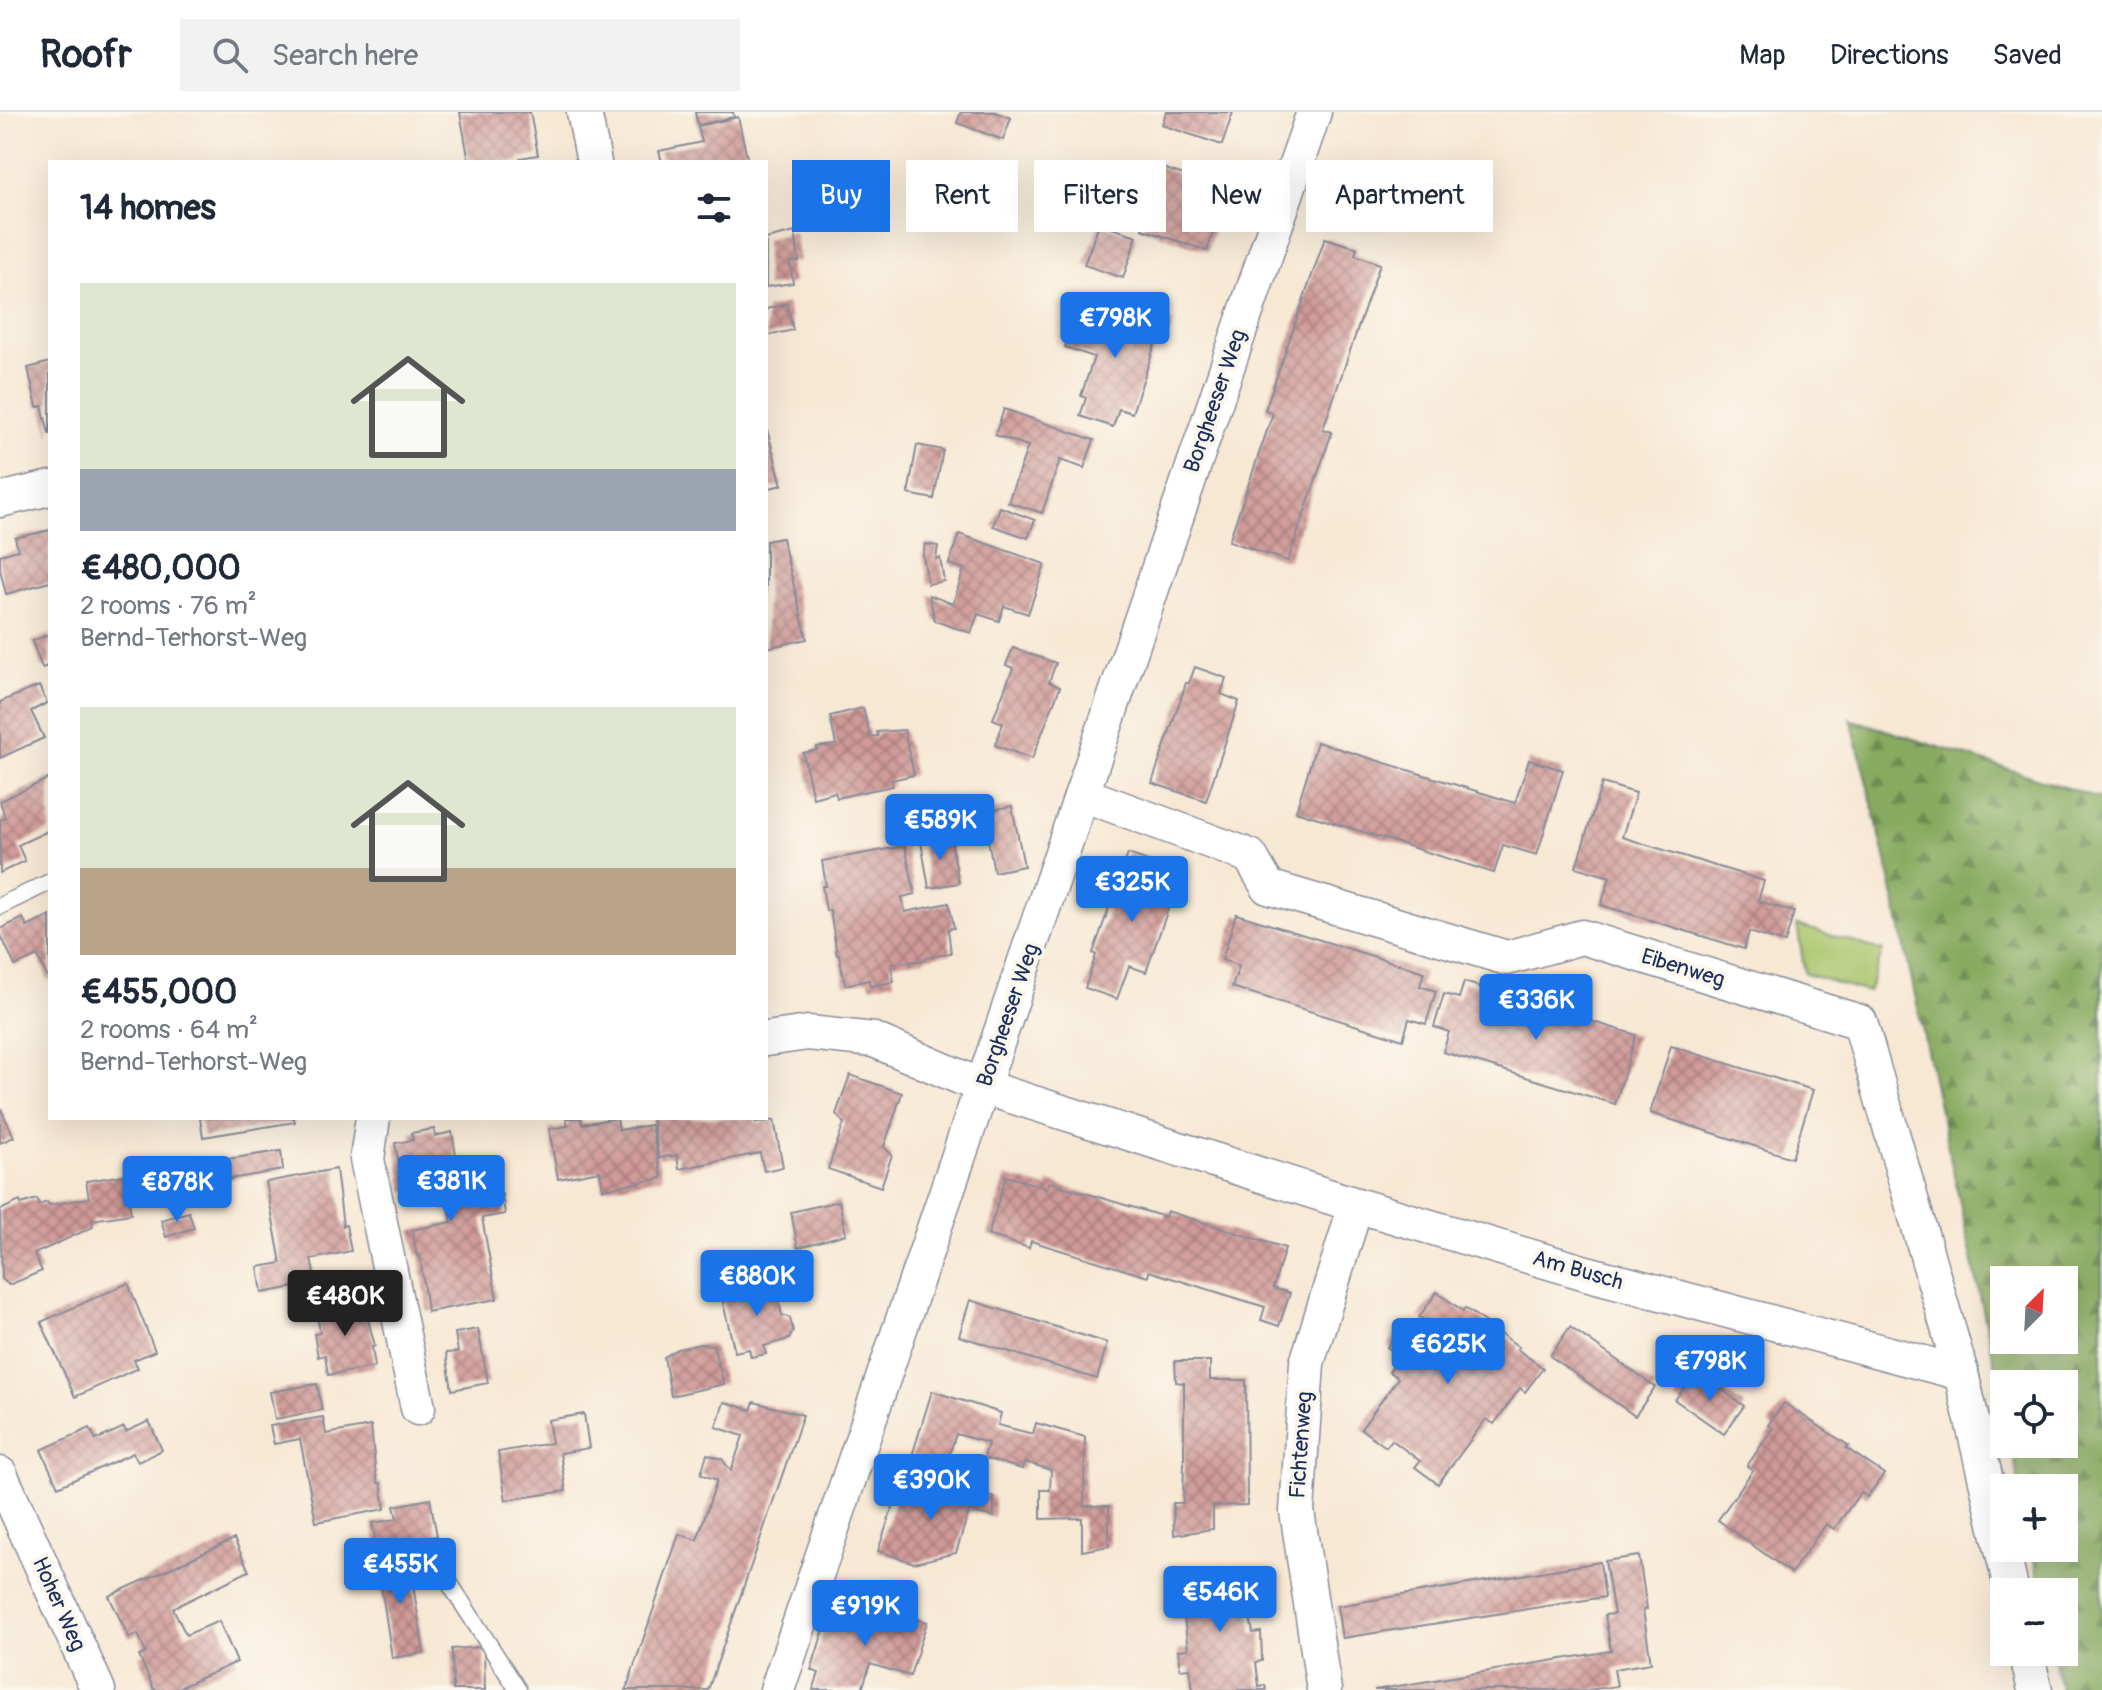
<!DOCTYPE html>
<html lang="en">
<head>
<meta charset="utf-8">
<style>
  :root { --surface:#fff; --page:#f2f2f3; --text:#1f2937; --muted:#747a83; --line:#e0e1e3; --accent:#1a73e8 }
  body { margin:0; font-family:Pangolin,sans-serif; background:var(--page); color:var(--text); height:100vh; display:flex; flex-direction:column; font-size:30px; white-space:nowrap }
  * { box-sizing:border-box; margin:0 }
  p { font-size:26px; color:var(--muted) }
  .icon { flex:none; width:44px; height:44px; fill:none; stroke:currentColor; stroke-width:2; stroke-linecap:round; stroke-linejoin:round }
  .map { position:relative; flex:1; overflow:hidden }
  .side { position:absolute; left:48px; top:48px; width:720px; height:960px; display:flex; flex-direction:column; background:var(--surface); border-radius:0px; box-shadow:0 8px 32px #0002 }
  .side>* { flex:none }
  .hud { position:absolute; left:792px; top:48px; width:760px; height:72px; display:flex; gap:16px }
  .needle { width:52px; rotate:24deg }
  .fabs { position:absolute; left:1990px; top:1154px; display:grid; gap:16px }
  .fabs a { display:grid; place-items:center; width:88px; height:88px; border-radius:0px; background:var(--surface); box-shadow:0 8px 32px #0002; font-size:40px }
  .price { position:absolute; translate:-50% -68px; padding:0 18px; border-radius:8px; background:var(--accent); color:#fff; font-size:26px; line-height:52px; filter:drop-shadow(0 2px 4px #0008) }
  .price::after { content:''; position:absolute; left:50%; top:48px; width:24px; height:18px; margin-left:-12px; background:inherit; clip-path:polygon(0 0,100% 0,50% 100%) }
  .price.current { background:#222; color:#fff }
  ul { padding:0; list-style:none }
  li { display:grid; align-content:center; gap:16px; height:424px; padding:0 32px }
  li span { display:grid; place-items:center; height:248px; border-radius:0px; color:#555 }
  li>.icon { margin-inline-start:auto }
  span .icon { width:144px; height:144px; fill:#fffc; stroke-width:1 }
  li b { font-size:34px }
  h2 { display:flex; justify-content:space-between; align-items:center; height:96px; padding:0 32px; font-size:34px }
  .pill { padding:0 28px; border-radius:0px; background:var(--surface); box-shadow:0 8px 32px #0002; font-size:28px; line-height:72px }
  .pill.current { background:var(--accent); color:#fff }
  header { display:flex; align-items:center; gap:48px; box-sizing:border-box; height:112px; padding:0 40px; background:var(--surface); border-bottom:2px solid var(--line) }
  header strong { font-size:38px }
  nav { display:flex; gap:44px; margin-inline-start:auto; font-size:28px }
  .search { width:560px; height:72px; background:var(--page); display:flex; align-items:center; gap:20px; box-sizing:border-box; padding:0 28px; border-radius:0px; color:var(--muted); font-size:30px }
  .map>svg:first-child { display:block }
  .forest { fill:url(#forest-firs); stroke:#506c5e; stroke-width:2; fill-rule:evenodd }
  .green { fill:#a9c46a; stroke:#627a64; stroke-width:2 }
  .building { fill:url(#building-cross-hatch) }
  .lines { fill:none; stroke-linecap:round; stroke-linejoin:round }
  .lane-casing { stroke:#898c99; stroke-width:19 }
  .street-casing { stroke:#898c99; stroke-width:37 }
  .lane { stroke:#fff; stroke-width:16 }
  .street { stroke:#fff; stroke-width:34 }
  .labels { text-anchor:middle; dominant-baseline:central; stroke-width:8; stroke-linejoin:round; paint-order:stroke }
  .street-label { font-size:22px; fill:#1b2f5e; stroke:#fbf7ec }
</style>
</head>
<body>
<header>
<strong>Roofr</strong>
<div class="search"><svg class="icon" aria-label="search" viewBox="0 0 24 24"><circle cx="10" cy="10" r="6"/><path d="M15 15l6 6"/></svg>Search here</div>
<nav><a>Map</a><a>Directions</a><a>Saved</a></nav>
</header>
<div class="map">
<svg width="2102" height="1578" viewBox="0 0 2102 1578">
  <defs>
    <pattern id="forest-firs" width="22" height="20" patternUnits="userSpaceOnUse" patternTransform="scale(2)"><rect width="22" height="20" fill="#86aa5e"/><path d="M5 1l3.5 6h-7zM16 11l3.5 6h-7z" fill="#6d8b51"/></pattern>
    <pattern id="building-cross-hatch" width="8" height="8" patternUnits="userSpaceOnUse" patternTransform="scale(2)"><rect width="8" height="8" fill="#d09a97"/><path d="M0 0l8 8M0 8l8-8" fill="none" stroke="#a87e7e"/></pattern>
  </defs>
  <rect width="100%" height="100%" fill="#fbf7ec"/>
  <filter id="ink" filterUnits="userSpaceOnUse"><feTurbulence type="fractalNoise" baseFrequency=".0125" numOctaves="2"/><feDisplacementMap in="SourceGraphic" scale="16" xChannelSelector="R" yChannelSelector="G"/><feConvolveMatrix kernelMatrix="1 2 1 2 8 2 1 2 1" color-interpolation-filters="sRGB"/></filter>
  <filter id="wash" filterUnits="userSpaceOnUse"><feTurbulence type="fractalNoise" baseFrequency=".006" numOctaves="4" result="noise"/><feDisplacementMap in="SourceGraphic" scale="32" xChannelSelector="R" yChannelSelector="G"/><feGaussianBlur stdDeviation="1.8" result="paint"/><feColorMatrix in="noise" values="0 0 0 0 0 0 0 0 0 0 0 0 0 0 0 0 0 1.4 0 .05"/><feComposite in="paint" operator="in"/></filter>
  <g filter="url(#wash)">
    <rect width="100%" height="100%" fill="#f7e8d4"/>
    <path class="forest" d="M1851 607 2102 687V1578H2060L2053 1540H2064V1480H2041L2032 1436H2064V1376H2020L2011 1332H2064V1272H2004V1295L1885 744ZM2004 1168H2064V1228H2004Z"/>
    <polygon class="green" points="1797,813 1883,839 1868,880 1805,862"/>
    <g id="blocks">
      <g class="building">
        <polygon points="460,0 530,0 538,43 520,46 520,50 469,50"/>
        <polygon points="695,0 733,0 734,5 698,13"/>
        <polygon points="961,0 995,0 1011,6 1003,28 957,11"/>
        <polygon points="1166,0 1233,0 1222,33 1162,13"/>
        <polygon points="738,5 748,50 662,50 659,39 702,30 698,14"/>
        <polygon points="1151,52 1228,78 1207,139 1142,117 1153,85 1141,81"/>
        <polygon points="1099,112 1137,124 1123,166 1084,153"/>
        <polygon points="795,120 799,149 790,150 793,171 766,175 766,127"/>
        <polygon points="1325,126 1357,136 1355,143 1380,152 1323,317 1332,320 1288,449 1229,429 1273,301 1265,298"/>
        <polygon points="787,192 793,218 766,224 766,197"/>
        <polygon points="1133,196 1173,210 1169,224 1159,221 1132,301 1119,297 1113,315 1080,304 1086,286 1081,284 1094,245 1065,235 1077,198 1107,208 1108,203 1128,210"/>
        <polygon points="50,250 50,322 49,322 42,294 37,295 28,256"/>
        <polygon points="1004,297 1094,328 1084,356 1060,348 1042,401 1008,390 1028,334 995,323"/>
        <polygon points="766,314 782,373 766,377"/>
        <polygon points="917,333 943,338 934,387 908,382"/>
        <polygon points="1000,395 1035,408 1028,426 993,414"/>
        <polygon points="50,418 50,470 6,482 0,458 0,443 18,438 15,426"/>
        <polygon points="959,422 1045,452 1028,502 1004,494 999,509 978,502 971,521 935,509 929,483 953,492 964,457 949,452"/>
        <polygon points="782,426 807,527 766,536 766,429"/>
        <polygon points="925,432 938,434 936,447 940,446 944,469 928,472 923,444"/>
        <polygon points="50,522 50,553 42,556 32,529"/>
        <polygon points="1013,536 1056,551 1049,570 1060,575 1032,647 995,633 1003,611 993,607 1013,556 1006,553"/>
        <polygon points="1195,555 1226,566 1221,582 1239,589 1206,689 1152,671 1186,571 1189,571"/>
        <polygon points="39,574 47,591 31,599 44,626 0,646 0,590"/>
        <polygon points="863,596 870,625 878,624 877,620 904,618 914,663 891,668 893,674 863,680 837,686 835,680 813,686 803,641 817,638 817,635 836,633 830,604"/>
        <polygon points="1317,630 1515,691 1529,648 1563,658 1537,743 1503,733 1494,761 1296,699"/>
        <polygon points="50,666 50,718 18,733 25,749 0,761 0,708 5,706 0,689"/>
        <polygon points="1602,671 1636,681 1622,725 1764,769 1758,789 1794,800 1785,831 1749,820 1744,837 1601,793 1610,765 1576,755"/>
        <polygon points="1012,694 1024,754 994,760 983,700"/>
        <polygon points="950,724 959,771 929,776 921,730"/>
        <polygon points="905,734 915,782 902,785 905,800 949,791 954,816 948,817 951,841 925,846 925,848 891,852 894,870 870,874 869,868 845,873 839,842 837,843 830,798 826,799 822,774 826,774 822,749"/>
        <polygon points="1128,742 1181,760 1146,860 1129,854 1117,887 1085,876 1096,843 1093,841"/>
        <polygon points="1236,802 1424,860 1420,874 1436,879 1426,912 1409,907 1403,928 1232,875 1239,854 1222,848"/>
        <polygon points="50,804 50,871 38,844 15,854 0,821 0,817 23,806 27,815"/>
        <polygon points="1464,870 1636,923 1615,992 1443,940 1449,920 1434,915 1444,882 1459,886"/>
        <polygon points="1671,934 1813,978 1792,1046 1650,1001"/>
        <polygon points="850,963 902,981 884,1035 892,1043 881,1075 828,1057 844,1011 836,1002"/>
        <polygon points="0,995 14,1025 0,1031"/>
        <polygon points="200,1006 294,1006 295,1010 203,1025"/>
        <polygon points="566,1006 581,1006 582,1012 617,1006 619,1018 651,1013 662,1066 603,1077 600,1059 558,1067 549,1017 568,1014"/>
        <polygon points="652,1006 755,1006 756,1011 774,1008 783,1055 764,1059 760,1041 679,1057 677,1043 659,1046"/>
        <polygon points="434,1017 435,1024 452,1020 460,1066 490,1061 494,1084 502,1082 505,1102 482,1106 497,1187 427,1200 420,1143 417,1144 412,1118 452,1110 448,1092 441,1093 436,1073 404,1079 395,1031 413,1028 411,1021"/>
        <polygon points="281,1039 283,1058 230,1067 227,1047"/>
        <polygon points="336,1057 343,1114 346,1113 351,1139 311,1147 316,1171 262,1181 258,1155 281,1151 266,1070"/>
        <polygon points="125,1063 131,1102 92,1108 93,1115 34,1142 42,1159 9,1173 2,1167 0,1098 20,1089 21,1092 37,1087 39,1093 47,1090 49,1093 89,1086 86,1069"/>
        <polygon points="1006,1064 1047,1076 1049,1070 1165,1105 1167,1099 1285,1136 1273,1176 1290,1181 1279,1214 1261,1208 1265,1195 1149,1159 1148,1165 1031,1129 1029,1136 988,1123"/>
        <polygon points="839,1089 846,1122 798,1136 791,1100"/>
        <polygon points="189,1100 194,1116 166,1125 161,1108"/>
        <polygon points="766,1164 769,1175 775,1174 782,1203 790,1206 793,1219 789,1227 764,1234 766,1242 751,1245 749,1237 735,1240 722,1187 750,1180 747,1169"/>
        <polygon points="128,1171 155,1239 134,1248 138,1256 75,1285 41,1210"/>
        <polygon points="1437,1180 1463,1199 1465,1196 1519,1235 1517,1237 1543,1256 1525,1280 1520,1276 1494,1312 1486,1307 1438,1372 1415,1355 1420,1349 1392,1328 1386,1335 1361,1317 1398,1266 1389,1260 1400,1245 1387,1235 1400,1217 1413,1226 1426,1209 1419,1205"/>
        <polygon points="363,1188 375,1234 372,1235 375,1255 328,1263 325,1243 318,1245 314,1222 320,1221 316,1197"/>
        <polygon points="970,1188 1107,1231 1097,1267 959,1224"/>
        <polygon points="1570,1215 1655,1275 1635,1304 1550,1244"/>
        <polygon points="478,1217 488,1271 452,1278 446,1241 458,1240 455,1221"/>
        <polygon points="700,1232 713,1233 724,1272 671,1284 664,1245 678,1237"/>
        <polygon points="1175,1249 1210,1249 1210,1268 1246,1268 1247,1393 1213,1394 1213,1417 1174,1423 1173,1391 1183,1391 1184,1350 1184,1271 1176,1270"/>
        <polygon points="1696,1259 1744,1294 1724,1322 1675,1288"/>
        <polygon points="317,1272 322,1298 275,1307 270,1280"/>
        <polygon points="932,1279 1001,1301 998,1313 1033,1322 1036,1311 1085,1325 1084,1394 1109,1394 1109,1434 1082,1439 1082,1406 1041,1407 1041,1378 1050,1378 1051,1358 1025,1350 1022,1357 984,1346 988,1331 956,1322 946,1354 912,1344"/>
        <polygon points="724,1290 751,1298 754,1290 803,1303 708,1578 626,1578 679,1422 697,1428 717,1368 701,1362 707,1342 722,1347 731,1359 743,1324 716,1315"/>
        <polygon points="1784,1291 1849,1334 1846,1336 1884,1362 1867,1385 1861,1380 1834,1417 1826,1412 1791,1461 1718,1408 1753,1358 1747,1354 1773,1316 1768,1313"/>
        <polygon points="584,1302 589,1336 560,1341 566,1379 506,1388 498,1340 552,1331 548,1308"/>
        <polygon points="323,1305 326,1322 371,1314 375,1356 378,1371 381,1371 385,1397 316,1410 300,1327 274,1332 270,1314"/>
        <polygon points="149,1309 162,1338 138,1350 133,1341 58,1375 41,1338 90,1316 96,1328 124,1315 126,1320"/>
        <polygon points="937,1368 994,1385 994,1405 969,1399 956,1441 914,1451 878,1439 899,1376 931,1386"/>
        <polygon points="430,1387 437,1424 376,1432 372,1411 397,1407 394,1394"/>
        <polygon points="234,1427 249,1459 173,1496 186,1523 219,1509 237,1550 174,1578 154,1578 139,1544 146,1541 138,1522 129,1526 109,1484"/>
        <polygon points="408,1442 424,1541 392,1546 377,1447"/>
        <polygon points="1639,1444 1647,1497 1643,1498 1651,1551 1614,1557 1617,1574 1588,1578 1374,1578 1611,1539 1605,1503 1614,1502 1605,1449"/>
        <polygon points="1600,1450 1605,1485 1342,1526 1337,1494"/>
        <polygon points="1244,1463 1247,1480 1257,1479 1259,1497 1249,1499 1253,1521 1261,1520 1262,1549 1256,1550 1259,1574 1265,1573 1266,1578 1193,1578 1190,1556 1180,1557 1178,1538 1188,1537 1184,1506 1173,1507 1171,1489 1181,1488 1180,1471"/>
        <polygon points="885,1496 927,1510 910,1564 870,1552 862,1578 813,1578 819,1561 811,1558 830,1498 864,1509 866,1503 880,1508"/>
        <polygon points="484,1535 485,1578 453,1578 452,1537"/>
      </g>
    </g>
  </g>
  <g filter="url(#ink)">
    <use href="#blocks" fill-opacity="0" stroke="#898c99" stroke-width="2"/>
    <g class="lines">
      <g class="lane-casing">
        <g id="lane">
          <polyline points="0,794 50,770"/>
          <polyline points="443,1461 518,1578"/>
        </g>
      </g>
      <g class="street-casing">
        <g id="street">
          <polyline points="584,0 594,50"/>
          <polyline points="0,388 50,376"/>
          <polyline points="1082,682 1250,744 1268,775 1507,846 1582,825 1860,910 1961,1261"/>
          <polyline points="766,927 808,921 874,928 983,975 1356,1093 1586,1161 1961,1261 2012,1480"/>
          <polyline points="373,1006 367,1047 418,1296"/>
          <polyline points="0,1362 98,1578"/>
          <polyline points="2026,1540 2035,1578"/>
          <polyline points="777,1578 1314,0"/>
          <polyline points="1324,1578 1297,1399 1307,1251 1356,1093"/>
        </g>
      </g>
      <use href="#lane" class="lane"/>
      <use href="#street" class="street"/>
    </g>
  </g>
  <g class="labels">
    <g class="street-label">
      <text transform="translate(1215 289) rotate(-71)">Borgheeser Weg</text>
      <text transform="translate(1683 856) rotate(17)">Eibenweg</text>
      <text transform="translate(1008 903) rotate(-71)">Borgheeser Weg</text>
      <text transform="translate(1578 1158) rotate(16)">Am Busch</text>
      <text transform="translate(1301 1333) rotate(-86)">Fichtenweg</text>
      <text transform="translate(59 1492) rotate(66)">Hoher Weg</text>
    </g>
  </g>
</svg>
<div class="fabs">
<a><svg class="needle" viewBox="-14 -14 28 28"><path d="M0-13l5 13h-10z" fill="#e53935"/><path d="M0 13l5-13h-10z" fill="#747a83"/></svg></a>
<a><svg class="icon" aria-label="locate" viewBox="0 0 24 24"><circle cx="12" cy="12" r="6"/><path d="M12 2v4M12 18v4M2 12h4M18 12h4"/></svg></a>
<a>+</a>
<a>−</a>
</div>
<b class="price" style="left:1115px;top:248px">€798K</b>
<b class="price" style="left:940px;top:750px">€589K</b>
<b class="price" style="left:1132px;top:812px">€325K</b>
<b class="price" style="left:1536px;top:930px">€336K</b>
<b class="price" style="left:451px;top:1111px">€381K</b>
<b class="price" style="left:177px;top:1112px">€878K</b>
<b class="price" style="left:757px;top:1206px">€880K</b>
<b class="price current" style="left:345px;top:1226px">€480K</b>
<b class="price" style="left:1448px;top:1274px">€625K</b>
<b class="price" style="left:1710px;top:1291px">€798K</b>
<b class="price" style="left:931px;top:1410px">€390K</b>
<b class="price" style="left:400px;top:1494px">€455K</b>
<b class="price" style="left:1220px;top:1522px">€546K</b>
<b class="price" style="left:865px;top:1536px">€919K</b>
<div class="hud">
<a class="pill current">Buy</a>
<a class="pill">Rent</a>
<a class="pill">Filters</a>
<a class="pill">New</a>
<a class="pill">Apartment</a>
</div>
<section class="side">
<h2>14 homes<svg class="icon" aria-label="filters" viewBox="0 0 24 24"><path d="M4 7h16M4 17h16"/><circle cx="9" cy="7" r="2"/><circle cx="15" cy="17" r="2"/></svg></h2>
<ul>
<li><span style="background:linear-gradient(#dfe7d0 75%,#9aa5b1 0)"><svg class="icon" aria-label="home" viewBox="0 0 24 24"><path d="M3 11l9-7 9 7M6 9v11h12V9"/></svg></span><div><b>€480,000</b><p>2 rooms · 76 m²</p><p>Bernd-Terhorst-Weg</p></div></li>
<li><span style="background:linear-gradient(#dfe7d0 65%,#b9a48a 0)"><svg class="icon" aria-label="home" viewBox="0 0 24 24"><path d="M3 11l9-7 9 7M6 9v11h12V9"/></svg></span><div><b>€455,000</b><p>2 rooms · 64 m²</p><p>Bernd-Terhorst-Weg</p></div></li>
</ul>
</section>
</div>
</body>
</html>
